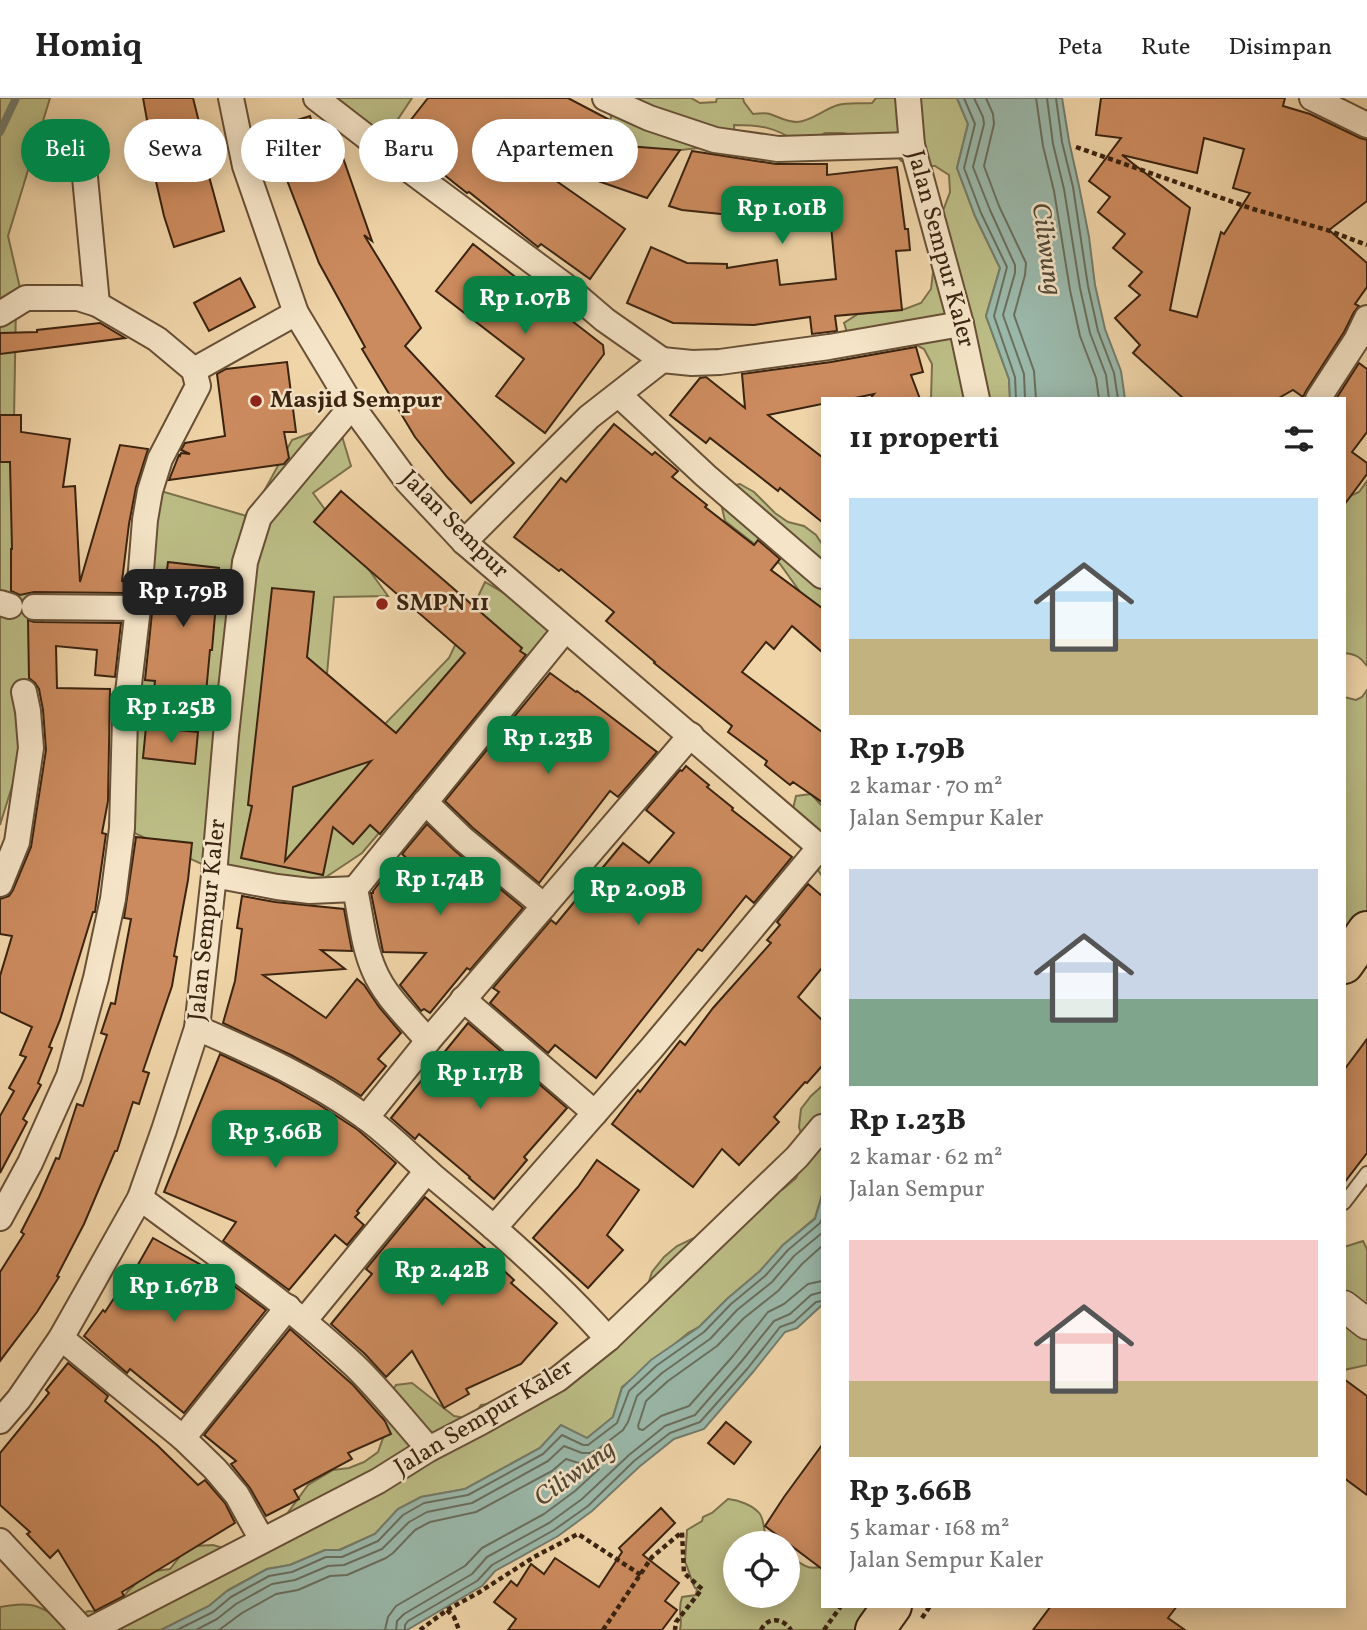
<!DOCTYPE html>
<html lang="id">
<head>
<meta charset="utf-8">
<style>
  :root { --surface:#fff; --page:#f2f2f2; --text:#222; --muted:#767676; --line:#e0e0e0; --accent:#0b8043 }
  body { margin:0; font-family:Vollkorn,serif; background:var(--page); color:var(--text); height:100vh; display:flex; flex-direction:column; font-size:26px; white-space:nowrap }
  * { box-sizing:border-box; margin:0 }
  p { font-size:23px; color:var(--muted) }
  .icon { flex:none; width:38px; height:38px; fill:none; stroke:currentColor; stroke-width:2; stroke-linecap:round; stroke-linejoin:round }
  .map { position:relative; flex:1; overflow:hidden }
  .panel { position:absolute; left:821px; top:299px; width:525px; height:1211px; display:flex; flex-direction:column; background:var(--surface); border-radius:0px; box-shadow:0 4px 18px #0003 }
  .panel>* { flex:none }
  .top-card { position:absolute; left:21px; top:21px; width:665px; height:63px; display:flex; gap:14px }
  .controls { position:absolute; left:723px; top:1433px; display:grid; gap:14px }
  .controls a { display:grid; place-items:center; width:77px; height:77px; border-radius:50%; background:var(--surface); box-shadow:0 4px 18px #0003; font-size:35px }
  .price { position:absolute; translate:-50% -60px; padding:0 16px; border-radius:14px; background:var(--accent); color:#fff; font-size:23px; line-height:46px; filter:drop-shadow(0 2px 4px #0008) }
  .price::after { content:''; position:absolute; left:50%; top:42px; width:21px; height:16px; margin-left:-10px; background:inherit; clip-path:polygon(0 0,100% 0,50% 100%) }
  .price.active { background:#222; color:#fff }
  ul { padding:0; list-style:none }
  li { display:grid; align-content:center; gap:14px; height:371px; padding:0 28px }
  li span { display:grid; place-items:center; height:217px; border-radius:0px; color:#555 }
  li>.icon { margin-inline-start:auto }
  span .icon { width:126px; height:126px; fill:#fffc; stroke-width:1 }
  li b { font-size:30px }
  h2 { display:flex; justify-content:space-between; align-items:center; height:84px; padding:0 28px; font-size:30px }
  .tag { padding:0 24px; border-radius:32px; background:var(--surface); box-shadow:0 4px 18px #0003; font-size:24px; line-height:63px }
  .tag.active { background:var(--accent); color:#fff }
  header { display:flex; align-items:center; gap:42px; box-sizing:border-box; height:98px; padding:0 35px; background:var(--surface); border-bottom:2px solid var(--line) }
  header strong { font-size:33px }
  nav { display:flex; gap:38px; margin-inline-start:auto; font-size:24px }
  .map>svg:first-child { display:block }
  .green { fill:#bcbd86; stroke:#7b704b; stroke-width:2 }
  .water { fill:#9ab8aa; stroke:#747c6c; stroke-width:2 }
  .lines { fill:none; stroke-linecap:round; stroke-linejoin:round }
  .shore { stroke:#6a6e5d; stroke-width:2 }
  .stream { stroke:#747c6c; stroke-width:8 }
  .building { fill:#cc8b5e; stroke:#3a2310; stroke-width:2; fill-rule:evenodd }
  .service-casing { stroke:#685036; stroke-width:16 }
  .minor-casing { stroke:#685036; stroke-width:28 }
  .tertiary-casing { stroke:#685036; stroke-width:33 }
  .primary-casing { stroke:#3a2310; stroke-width:42 }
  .path { stroke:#3a2310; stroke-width:4.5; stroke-dasharray:5 3.5; stroke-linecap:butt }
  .service { stroke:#f5e4c7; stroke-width:12 }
  .minor { stroke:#f5e4c7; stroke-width:24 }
  .tertiary { stroke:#f5e4c7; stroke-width:30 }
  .primary { stroke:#f0d5a9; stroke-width:38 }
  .poi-dot { fill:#8f2418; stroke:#f5e4c7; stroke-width:2.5 }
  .labels { text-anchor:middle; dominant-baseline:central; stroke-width:5; stroke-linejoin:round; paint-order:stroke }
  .street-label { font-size:24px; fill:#3a2310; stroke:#f5e4c7 }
  .poi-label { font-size:24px; font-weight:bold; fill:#3a2310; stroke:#f5e4c7; text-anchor:start }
  .water-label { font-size:26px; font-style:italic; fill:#524836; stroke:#f5e4c7 }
</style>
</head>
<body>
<header>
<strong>Homiq</strong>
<nav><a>Peta</a><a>Rute</a><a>Disimpan</a></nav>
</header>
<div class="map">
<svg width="1367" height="1532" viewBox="0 0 1367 1532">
  <rect width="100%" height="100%" fill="#f0d5a9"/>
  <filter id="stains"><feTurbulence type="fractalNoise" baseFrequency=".00286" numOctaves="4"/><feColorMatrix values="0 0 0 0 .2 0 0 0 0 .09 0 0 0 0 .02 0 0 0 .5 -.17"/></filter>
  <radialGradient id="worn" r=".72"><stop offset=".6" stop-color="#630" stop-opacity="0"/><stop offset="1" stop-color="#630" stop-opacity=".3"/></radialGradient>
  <g class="green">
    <polygon points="0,0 50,0 8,138 20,190 16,205 14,322 43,442 42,566 14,682 0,727"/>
    <polygon points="336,0 412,0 386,39"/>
    <path d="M610 0H691L700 5 716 4 717 0H743L744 4 753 16C758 16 765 14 770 16 779 19 786 24 797 24 812 23 824 11 838 7 849 4 861 6 872 5L876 0H957L968 26 957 70 975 118 1000 170 986 218 1009 281 1010 301H931L932 266 924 251 909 243C890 251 865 263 850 241 847 237 846 230 844 225L858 216 905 211 921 205 931 191 933 174 930 141 944 110 950 94 949 77 935 68H919L901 63 890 48 859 38 843 35H825L812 42 797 44C775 29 760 27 734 27L735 42 729 55H713L698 50 664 54 632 48 616 39 611 22Z"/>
    <polygon points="338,325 351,368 313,395 388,498 334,499 327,576 385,626 449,560 485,484 557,526 362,755 320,783 219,774 117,727 154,391 250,419 292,342"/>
    <path d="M1367 383V568C1360 559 1356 556 1344 555V401L1359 394Z"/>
    <polygon points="740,386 754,394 775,415 788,424 804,428 816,437 822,446 822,516 811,509 780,466 725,423 721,405 725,389"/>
    <polygon points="1367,592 1367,833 1344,866 1344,599 1356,602 1362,599"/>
    <polygon points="811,696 822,708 822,778 813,765 792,715 796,698"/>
    <path d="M822 988V1097L815 1120 783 1147 760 1173 727 1201 699 1229 688 1235 622 1289 613 1319 586 1341 561 1327 540 1350 465 1391 421 1399 398 1411 375 1436 339 1452H325L290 1467 267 1471 228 1492 209 1508 161 1532H0V1509C35 1502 39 1509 69 1525L88 1513 103 1514 118 1506 128 1493 141 1481 155 1473 170 1471 181 1457 195 1448 213 1447 230 1452 276 1431 308 1387 333 1372 349 1370 364 1364 378 1354 384 1337 383 1319 387 1301 396 1287 412 1285 454 1318 471 1321 481 1307 498 1305 558 1271 600 1230 612 1220 622 1214 646 1193 652 1174 664 1159 677 1148 694 1140 711 1136 766 1097 783 1091 796 1080 804 1064V1046L799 1029 801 1011 811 998Z"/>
    <polygon points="1363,1143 1367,1151 1367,1267 1344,1272 1344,1149"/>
    <path d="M728 1401C738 1402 753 1407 760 1416 764 1422 764 1433 766 1440L773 1445 735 1446V1498H788V1456C799 1464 808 1474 822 1468V1508L872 1509 862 1516 855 1532H680C683 1517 677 1514 682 1499L696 1497 697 1490H695C690 1481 689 1471 685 1464L687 1432 702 1423 703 1419 712 1415Z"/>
  </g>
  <g class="water">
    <polygon points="957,0 1062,0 1069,43 1079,88 1089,139 1095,187 1105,231 1121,273 1125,301 1010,301 1009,281 986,218 1000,170 975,118 957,70 968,26"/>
    <polygon points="822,1097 822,1207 797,1230 785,1234 753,1274 704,1331 674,1341 639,1369 592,1413 558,1438 495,1473 482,1488 407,1532 161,1532 209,1508 227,1493 267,1471 290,1467 325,1452 340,1452 375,1436 398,1411 421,1399 465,1391 540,1350 561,1327 587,1340 613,1319 622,1290 651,1262 699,1229 727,1201 760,1173 783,1147 815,1121"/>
  </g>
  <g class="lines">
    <g class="shore">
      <polyline points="964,0 975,26 964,70 981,115 1007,169 994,218 1015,279 1016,301"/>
      <polyline points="974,0 983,19 984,26 973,69 990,112 1015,167 1015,175 1003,217 1024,276 1025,301"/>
      <polyline points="986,0 993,16 994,26 984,68 999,108 1026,165 1025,177 1014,217 1034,273 1036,301"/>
      <polyline points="1036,0 1043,48 1054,93 1070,192 1080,238 1096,280 1099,301"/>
      <polyline points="1047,0 1053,46 1064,91 1080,190 1090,235 1106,277 1109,301"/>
      <polyline points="1056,0 1062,44 1073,89 1088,188 1098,233 1114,275 1118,301"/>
      <polyline points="822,1148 802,1166 778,1193 744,1220 717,1248 668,1283 646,1303 638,1328 639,1331 643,1332 661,1318 689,1308 733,1258 768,1214 784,1206 808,1186 822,1183"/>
      <polyline points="177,1532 213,1514 231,1499 269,1478 292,1474 326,1459 342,1459 378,1443 403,1417 424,1405 468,1397 543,1356 562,1337 583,1347 588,1347 617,1325 629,1293 656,1268 704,1234 731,1206 765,1178 788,1152 820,1125 822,1120"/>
      <polyline points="196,1532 217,1521 236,1506 272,1486 295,1482 328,1468 344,1467 382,1451 409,1424 427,1414 472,1405 548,1363 564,1348 582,1355 590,1355 597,1352 623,1332 628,1324 637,1298 662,1275 710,1241 737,1212 772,1184 794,1158 822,1135"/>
      <polyline points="219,1532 242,1515 276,1496 298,1492 330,1478 347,1477 386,1460 393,1455 415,1432 430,1424 476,1414 552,1373 566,1361 582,1366 596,1365 599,1366 599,1371 575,1393 544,1416 482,1450 465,1468 396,1508 388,1519 385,1532"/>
      <polyline points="396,1532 397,1523 404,1516 472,1476 487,1459 549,1425 582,1401 629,1357 665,1328 695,1317 741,1264 774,1223 790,1216 811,1197 822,1194"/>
      <polyline points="405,1532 405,1527 408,1523 477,1483 492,1467 554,1432 588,1408 634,1363 670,1335 700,1324 748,1270 780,1229 794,1224 816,1204 822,1203"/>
    </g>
    <polyline class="stream" points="0,34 16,0"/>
  </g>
  <g class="building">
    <polygon points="143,0 193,0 206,52 202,53 224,133 174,149 164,118 154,75 158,74 148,33 149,33"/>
    <polygon points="428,0 568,0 625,30 600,33 600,46 680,52 647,100 523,57 522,59 625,131 590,181 541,146 538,149 469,94 467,95 438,72 440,70 399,37"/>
    <path d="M1101 0H1285L1283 8 1310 16 1360 40 1367 42V103L1329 132 1367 165V189L1355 206 1359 208 1354 214 1344 234 1306 293 1303 299 1293 292 1277 301H1184L1133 255 1140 247 1115 220 1140 197 1129 188 1142 174 1113 150 1125 136 1098 114 1110 99 1089 83 1121 40 1096 37ZM1204 40 1244 51 1233 90 1250 95 1224 136 1221 134 1197 219 1170 212 1190 110 1122 57 1197 75Z"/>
    <polygon points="310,18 324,63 342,57 372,143 364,137 421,230 405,248 514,365 471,405 447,379 415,339 362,251 365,249 319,165 278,59 269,31"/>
    <polygon points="692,53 776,66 827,66 827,77 897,69 905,131 908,131 910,152 896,153 902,212 835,218 837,233 812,236 810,219 754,227 673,225 627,205 651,149 687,165 727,166 727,170 777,162 780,187 836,181 830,117 721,116 682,112 669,108"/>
    <polygon points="473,146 603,247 604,256 545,335 496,298 524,261 436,193"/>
    <polygon points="240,180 255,209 209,233 194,205"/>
    <polygon points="100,225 125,240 0,256 0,235 37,234 37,232"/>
    <polygon points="916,249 923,274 911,277 920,301 870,301 874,296 850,301 822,301 822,306 768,317 822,359 822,424 780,390 778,393 710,340 706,345 670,317 700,280 706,279 745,310 742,276 831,264"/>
    <polygon points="287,264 296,334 284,334 289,360 284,366 169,382 179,357 180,358 181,355 190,356 181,352 185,345 225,338 217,276 226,271"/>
    <polygon points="1359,265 1367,271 1367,334 1352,354 1367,365 1367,376 1344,407 1344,301 1336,301"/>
    <polygon points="0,317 21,317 21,334 70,341 63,389 75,388 80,484 120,347 148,351 136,389 129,426 122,483 125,484 124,495 34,494 20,497 11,493 11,451 12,451 10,364 0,364"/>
    <polygon points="614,326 652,357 655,354 678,373 672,379 707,407 705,409 754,447 758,442 780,461 771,472 822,510 822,554 792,528 774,551 766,544 742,574 822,634 822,704 793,684 790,687 765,667 767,663 728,634 732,628 654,565 655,564 606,523 614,514 561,471 559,473 514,439 561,380 566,384"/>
    <path d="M341 393 522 550 520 553 526 557 380 736 370 727 353 746 333 729 323 777 241 760 252 708 248 707 272 490 314 494 307 559 396 635 465 555 314 424ZM371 663 322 720 285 763 293 689Z"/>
    <polygon points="168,464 219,470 212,552 210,552 206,595 154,591 155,583 145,582 155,486 165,487"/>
    <polygon points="28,522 34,524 121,525 115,579 95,577 97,552 56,548 57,590 110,591 108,703 102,735 106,736 95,814 93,814 60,922 49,949 52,950 38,985 41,987 23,1021 27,1024 0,1075 0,1018 14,993 9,990 26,959 20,957 32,929 0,914 0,878 12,838 0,836 0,801 9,798 13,792 31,749 46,652 43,612 39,591 35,585 29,580"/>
    <polygon points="550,575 576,594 577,593 657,654 618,699 610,693 539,785 473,730 445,703"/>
    <polygon points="146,629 198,634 195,666 143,660"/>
    <polygon points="686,668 709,687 707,689 733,710 732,712 792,759 754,805 746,798 702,853 698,851 596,980 555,947 548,955 490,905 499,894 493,890 551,822 556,826 623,745 649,765 674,735 646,712 680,672 682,673"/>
    <polygon points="427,726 454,752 523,810 470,872 467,870 430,915 424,911 421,913 400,887 426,855 383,854 371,795 373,795 373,793 384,779 423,775 402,756"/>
    <polygon points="136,739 192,745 188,782 174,858 177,859 172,888 143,973 149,975 139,1006 133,1004 117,1053 115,1053 84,1126 57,1178 59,1179 37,1214 0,1263 0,1174 24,1136 21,1134 39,1099 56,1060 59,1061 77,1006 83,1008 107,937 101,935 111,905 115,906 131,821 124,820"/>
    <polygon points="808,786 822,798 822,870 798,899 822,922 822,968 807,985 805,984 774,1019 779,1024 739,1067 722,1051 693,1089 612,1026 638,992 640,994 680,943 685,947 713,910 771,845 767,842 780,827 777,824"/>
    <polygon points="242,798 275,804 344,811 352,853 321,852 345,871 263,877 326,920 357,881 364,887 379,909 401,935 378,961 386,968 361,998 333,980 291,957 223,925 235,883 242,831 237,830"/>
    <polygon points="468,925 567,1010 524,1059 527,1062 494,1101 469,1080 470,1079 419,1036 415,1041 391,1020"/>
    <polygon points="1367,941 1367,1055 1344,1085 1344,972"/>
    <polygon points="220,956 277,983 318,1006 358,1032 396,1065 357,1113 359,1115 355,1119 364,1127 347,1147 335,1137 289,1192 223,1143 236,1124 164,1094"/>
    <polygon points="597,1062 639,1092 607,1137 623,1152 588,1190 533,1140 578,1089"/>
    <polygon points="425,1099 485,1150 483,1153 514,1182 511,1185 557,1225 521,1266 466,1291 469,1296 444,1310 412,1253 386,1279 365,1256 331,1226 372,1176 366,1171"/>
    <polygon points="153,1140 205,1169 206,1167 266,1212 184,1315 130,1271 127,1275 84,1238 103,1212 105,1214 133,1171 135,1172"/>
    <polygon points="290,1231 353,1287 385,1323 391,1336 348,1355 352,1361 294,1392 299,1401 266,1418 250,1390 231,1366 236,1363 204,1337"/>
    <polygon points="68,1265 108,1298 105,1303 158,1348 198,1387 205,1382 225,1405 235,1425 122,1494 124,1498 95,1513 58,1452 50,1460 27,1436 30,1434 0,1407 0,1355 49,1295 46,1292"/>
    <polygon points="1344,1281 1367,1298 1367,1397 1344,1380"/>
    <polygon points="726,1324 751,1344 734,1366 708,1345"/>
    <polygon points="822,1347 822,1471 765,1428 784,1399"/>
    <polygon points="661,1410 675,1425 643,1457 679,1485 665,1503 677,1512 662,1532 508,1532 516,1521 494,1504 511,1483 517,1488 531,1466 544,1476 555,1460 599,1489 622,1454 619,1450"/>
    <polygon points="1051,1508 1177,1508 1168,1520 1185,1532 1033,1532"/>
  </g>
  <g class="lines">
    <g class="service-casing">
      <polyline id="service" points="1344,1105 1367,1075"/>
    </g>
    <g class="minor-casing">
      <g id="minor">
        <polyline points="231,0 245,68 296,215 352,308 407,383 464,444 822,751"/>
        <polyline points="316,0 408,71 564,187 605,222 662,262 589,319 464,444"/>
        <polyline points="605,0 649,20 715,42 778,51 912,47"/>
        <polyline points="908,0 912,47 961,226 977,301"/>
        <polyline points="1312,0 1367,27"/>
        <polyline points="81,37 97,206"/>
        <polyline points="0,216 26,200 78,200 97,206 157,241 194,272 198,288 160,361 150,393 145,422 138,510 125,620 122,730 113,801 96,880 69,978 30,1065 0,1120"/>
        <polyline points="662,262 692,265 720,264 829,249 961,226"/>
        <polyline points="194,272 296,215"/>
        <polyline points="619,297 706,378 822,478"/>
        <polyline points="1318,301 1357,241 1367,220"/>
        <polyline points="0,505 10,508"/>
        <polyline points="34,509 138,510"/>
        <polyline points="425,704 463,741 544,808"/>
        <polyline points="214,777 277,789 310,793 355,791"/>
        <polyline points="0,786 17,744 31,650 28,613 24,594"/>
        <polyline points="463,901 595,1015"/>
        <path d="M197 930C255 955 314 982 365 1019 390 1037 411 1059 434 1079 494 1129 556 1182 608 1241"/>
        <path d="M428 943C410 921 385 899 374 872 363 847 361 818 355 791L565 532"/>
        <polyline points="366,1020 428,943 691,637"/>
        <path d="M140 1100C212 1154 288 1205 354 1267 381 1293 404 1323 429 1351"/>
        <polyline points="494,1130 651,951 820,749"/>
        <polyline points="304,1223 427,1073"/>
        <polyline points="61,1240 183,1340 215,1371 237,1397 262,1442"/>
        <polyline points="0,1323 19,1301 61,1240 95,1180 140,1100 164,1032 197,930 214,777 226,637 245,464 259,419 352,308"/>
        <polyline points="183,1340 288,1209"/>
        <polyline points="0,1443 83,1532"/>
        <polyline points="90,1532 378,1383 429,1351 481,1324 558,1281 608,1241 797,1059 822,1029"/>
      </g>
    </g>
    <g class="tertiary-casing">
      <polyline id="tertiary" points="1344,1208 1367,1226"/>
    </g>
    <g class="primary-casing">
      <g id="primary">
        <polyline points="1344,866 1367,833"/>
        <polyline points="875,1532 892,1508"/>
      </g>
    </g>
    <g class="path">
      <polyline points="1076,49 1253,111 1327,132 1367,147"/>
      <polyline points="447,1512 454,1519 459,1532"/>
      <polyline points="922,1520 930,1508"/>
      <polyline points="420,1532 447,1512 478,1495 534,1459 578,1436 641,1477"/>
      <polyline points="603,1532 652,1459 682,1434 684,1475 702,1491 676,1524 675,1532"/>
      <path d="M761 1532C768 1518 783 1520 791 1532"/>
      <polyline points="824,1532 841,1508"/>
    </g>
    <use href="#service" class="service"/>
    <use href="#minor" class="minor"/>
    <use href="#tertiary" class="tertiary"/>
    <use href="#primary" class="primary"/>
  </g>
  <g class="poi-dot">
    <circle cx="256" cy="303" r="7"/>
    <circle cx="382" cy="506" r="7"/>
  </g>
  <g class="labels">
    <g class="street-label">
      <text transform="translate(940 151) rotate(75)">Jalan Sempur Kaler</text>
      <text transform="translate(454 427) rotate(45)">Jalan Sempur</text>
      <text transform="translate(208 822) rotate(-84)">Jalan Sempur Kaler</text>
      <text transform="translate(484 1320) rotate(-31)">Jalan Sempur Kaler</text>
    </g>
    <g class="poi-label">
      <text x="270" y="303">Masjid Sempur</text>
      <text x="396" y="506">SMPN 11</text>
    </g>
    <g class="water-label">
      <text transform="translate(1046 151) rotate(82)">Ciliwung</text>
      <text transform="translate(575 1376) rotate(-36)">Ciliwung</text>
    </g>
  </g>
  <rect width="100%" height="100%" filter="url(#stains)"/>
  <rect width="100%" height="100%" fill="url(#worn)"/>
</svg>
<div class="controls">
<a><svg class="icon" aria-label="locate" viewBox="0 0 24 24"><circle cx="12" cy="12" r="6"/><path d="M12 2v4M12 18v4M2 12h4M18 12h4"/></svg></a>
</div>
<b class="price" style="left:782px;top:148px">Rp 1.01B</b>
<b class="price" style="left:525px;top:238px">Rp 1.07B</b>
<b class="price active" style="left:183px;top:531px">Rp 1.79B</b>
<b class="price" style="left:171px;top:647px">Rp 1.25B</b>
<b class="price" style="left:548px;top:678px">Rp 1.23B</b>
<b class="price" style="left:440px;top:819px">Rp 1.74B</b>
<b class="price" style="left:638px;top:829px">Rp 2.09B</b>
<b class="price" style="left:480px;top:1013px">Rp 1.17B</b>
<b class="price" style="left:275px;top:1072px">Rp 3.66B</b>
<b class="price" style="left:442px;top:1210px">Rp 2.42B</b>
<b class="price" style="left:174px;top:1226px">Rp 1.67B</b>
<div class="top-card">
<a class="tag active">Beli</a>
<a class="tag">Sewa</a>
<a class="tag">Filter</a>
<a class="tag">Baru</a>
<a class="tag">Apartemen</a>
</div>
<section class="panel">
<h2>11 properti<svg class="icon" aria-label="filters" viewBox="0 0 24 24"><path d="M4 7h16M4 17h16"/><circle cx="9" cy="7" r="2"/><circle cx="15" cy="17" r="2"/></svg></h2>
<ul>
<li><span style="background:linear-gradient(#bfe0f5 65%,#c2b280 0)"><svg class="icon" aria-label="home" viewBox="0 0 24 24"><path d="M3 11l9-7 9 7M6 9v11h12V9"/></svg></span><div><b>Rp 1.79B</b><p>2 kamar · 70 m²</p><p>Jalan Sempur Kaler</p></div></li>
<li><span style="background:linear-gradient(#c9d6e8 60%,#7fa58c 0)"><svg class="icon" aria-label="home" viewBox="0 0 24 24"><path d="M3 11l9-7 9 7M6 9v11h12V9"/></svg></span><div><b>Rp 1.23B</b><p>2 kamar · 62 m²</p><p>Jalan Sempur</p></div></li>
<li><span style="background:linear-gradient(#f6c9c9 65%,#c2b280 0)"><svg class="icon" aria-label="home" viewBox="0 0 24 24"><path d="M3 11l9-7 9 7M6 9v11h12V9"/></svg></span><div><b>Rp 3.66B</b><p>5 kamar · 168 m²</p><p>Jalan Sempur Kaler</p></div></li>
</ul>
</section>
</div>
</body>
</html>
